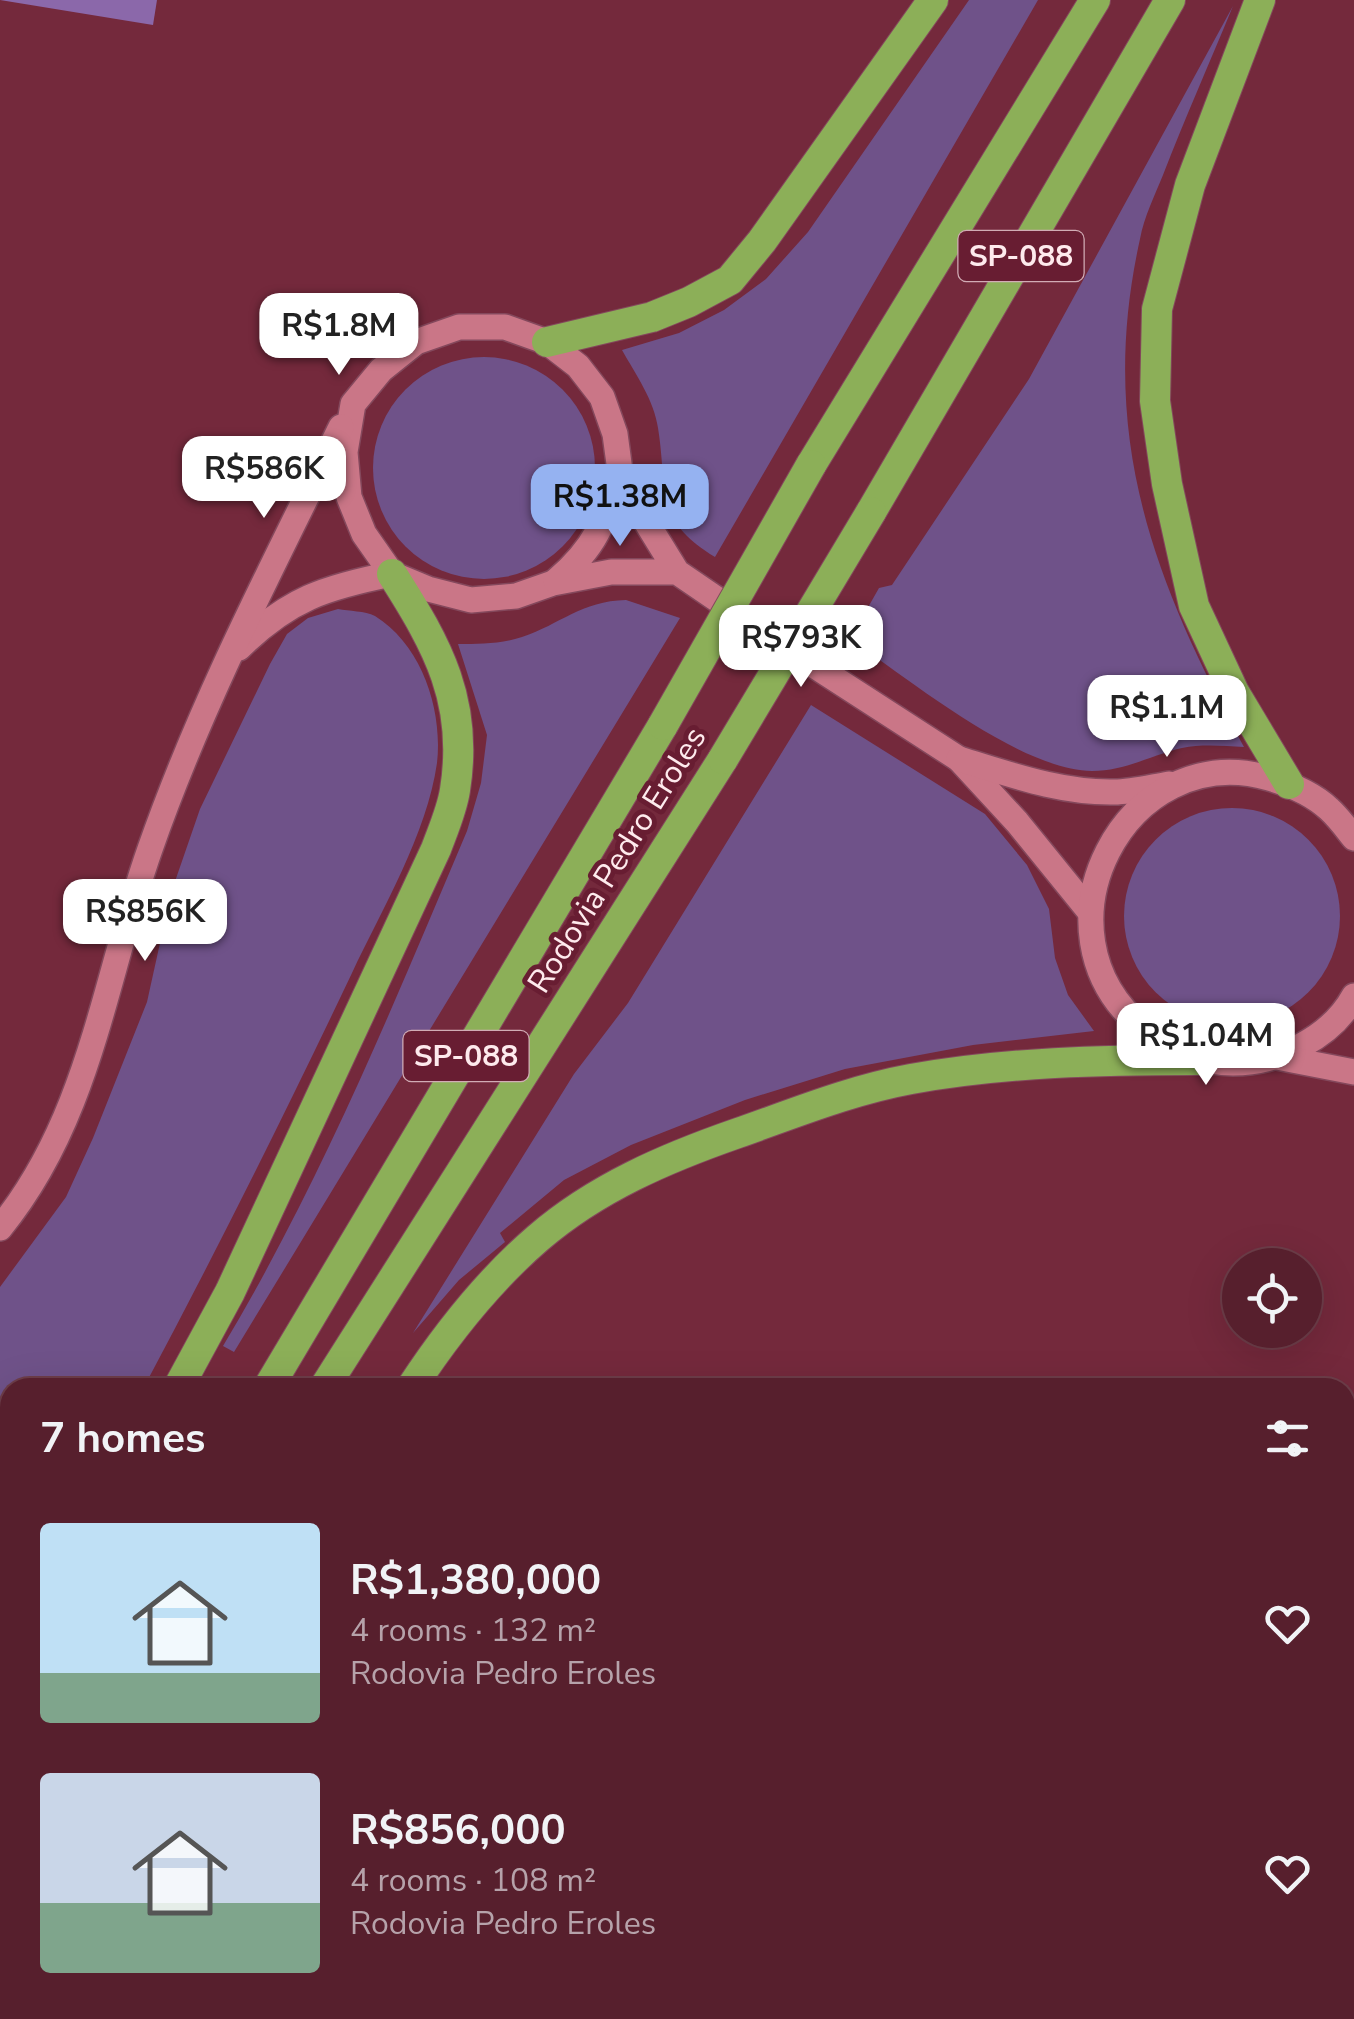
<!DOCTYPE html>
<html lang="en">
<head>
<meta charset="utf-8">
<style>
  :root { --surface:#571f2d; --page:#602c39; --text:#f1f3f6; --muted:#b6a2aa; --line:#6d3d49; --accent:#95b2f1 }
  body { margin:0; font-family:"Nunito Sans",sans-serif; background:var(--page); color:var(--text); height:100vh; display:flex; flex-direction:column; font-size:38px; white-space:nowrap }
  * { box-sizing:border-box; margin:0 }
  p { font-size:32px; color:var(--muted) }
  .icon { flex:none; width:55px; height:55px; fill:none; stroke:currentColor; stroke-width:2; stroke-linecap:round; stroke-linejoin:round }
  .map { position:relative; flex:1; overflow:hidden }
  .sheet { position:absolute; left:0px; top:1378px; width:1355px; height:642px; display:flex; flex-direction:column; background:var(--surface); border-radius:30px 30px 0 0; box-shadow:0 10px 40px #0002,0 0 0 2px var(--line) }
  .sheet>* { flex:none }
  .tools { position:absolute; left:1222px; top:1248px; display:grid; gap:20px }
  .tools a { display:grid; place-items:center; width:100px; height:100px; border-radius:50%; background:var(--surface); box-shadow:0 10px 40px #0002,0 0 0 2px var(--line); font-size:50px }
  .price { position:absolute; translate:-50% -85px; padding:0 22px; border-radius:20px; background:#fff; color:#222; font-size:32px; line-height:65px; filter:drop-shadow(0 2px 5px #0008) }
  .price::after { content:''; position:absolute; left:50%; top:60px; width:30px; height:22px; margin-left:-15px; background:inherit; clip-path:polygon(0 0,100% 0,50% 100%) }
  .price.selected { background:var(--accent); color:#111 }
  ul { padding:0; list-style:none }
  li { display:flex; align-items:center; gap:30px; height:250px; padding:0 40px }
  li span { display:grid; place-items:center; flex:none; width:280px; height:200px; border-radius:10px; color:#555 }
  li>.icon { margin-inline-start:auto }
  span .icon { width:120px; height:120px; fill:#fffc; stroke-width:1 }
  li b { font-size:42px }
  h2 { display:flex; justify-content:space-between; align-items:center; height:120px; padding:0 40px; font-size:42px }
  .map>svg:first-child { display:block }
  .green { fill:#6f5289 }
  .forest { fill:#8b68aa }
  .lines { fill:none; stroke-linecap:round; stroke-linejoin:round }
  .street-casing { stroke:#84485c; stroke-width:28 }
  .highway-casing { stroke:#84485c; stroke-width:32 }
  .street { stroke:#ca7687; stroke-width:25 }
  .highway { stroke:#8caf58; stroke-width:30 }
  .highway-bridge-casing { stroke:#84485c; stroke-width:32; stroke-linecap:butt }
  .highway-bridge { stroke:#8caf58; stroke-width:30 }
  .labels { text-anchor:middle; dominant-baseline:central; stroke-width:10; stroke-linejoin:round; paint-order:stroke }
  .shield { fill:#681d32; stroke:#d1acb5; stroke-width:2.5 }
  .shield-label { font-size:30px; font-weight:bold; fill:#feeaed }
  .street-label { font-size:32px; fill:#feeaed; stroke:#681d32 }
</style>
</head>
<body>
<div class="map">
<svg width="1354" height="2019" viewBox="0 0 1354 2019">
  <rect width="100%" height="100%" fill="#74293c"/>
  <g class="green">
    <path d="M969 0H1038L715 557C653 520 668 489 658 428 654 400 636 375 622 350L679 333 724 310 766 279 808 232Z"/>
    <path d="M1233 6C1210 62 1185 118 1163 175 1155 195 1144 217 1140 239 1097 433 1152 578 1244 747 1223 746 1202 744 1182 748 1151 755 1126 771 1092 771 1020 770 910 680 850 639L879 588 892 585 1029 379Z"/>
    <circle cx="484" cy="468" r="111"/>
    <path d="M626 600 680 618 234 1352 223 1346C321 1182 393 1006 467 831L481 783 487 735 458 644C479 644 501 644 522 637 561 624 581 601 626 600Z"/>
    <path d="M338 609C349 611 365 611 375 616 422 645 443 710 437 763 427 834 382 909 352 973 285 1114 217 1250 144 1387L10 1388V1641L0 1660V1287L66 1197 93 1138 147 1002 171 893 200 809 270 664 287 634 308 618Z"/>
    <polygon points="811,705 985,814 1027,865 1049,909 1055,958 1068,995 1094,1031 973,1045 845,1069 745,1100 631,1145 564,1180 500,1233 505,1242 459,1280 413,1333 574,1074 628,1003"/>
    <circle cx="1232" cy="916" r="108"/>
  </g>
  <polygon class="forest" points="0,0 157,0 153,25"/>
  <g class="lines">
    <g class="street-casing">
      <g id="street">
        <polyline points="677,572 611,572 553,583 516,596 471,600 428,589 392,574 364,534 349,497 345,452 353,404 381,370 416,342 459,327 505,327 547,342 578,366 602,397 615,434 620,471 637,507 677,572 812,664 959,759 1017,822 1090,912"/>
        <path d="M556 581C597 546 604 522 620 471"/>
        <path d="M239 648C288 599 326 587 392 574"/>
        <path d="M959 759C1009 774 1060 793 1114 792 1132 792 1151 787 1169 784"/>
        <path d="M1354 838C1346 828 1338 817 1329 809 1313 794 1289 784 1269 778 1125 737 1025 932 1143 1028 1169 1048 1199 1063 1233 1063 1279 1063 1331 1038 1354 996"/>
        <polyline points="1277,1057 1354,1072"/>
        <path d="M0 1228C90 1118 104 979 150 849 201 703 273 565 341 427"/>
      </g>
    </g>
    <g class="highway-casing">
      <g id="highway">
        <polyline points="1260,0 1190,185 1157,309 1155,401 1167,484 1194,606 1234,692 1289,784"/>
        <polyline points="547,342 652,317 689,302 730,280 762,241 933,0"/>
        <polyline points="811,465 1095,0"/>
        <polyline points="871,512 1170,0"/>
        <path d="M178 1388 230 1292 436 849C443 830 452 810 455 790 469 702 438 646 392 574"/>
        <polyline points="268,1388 663,725"/>
        <polyline points="324,1388 723,759"/>
        <path d="M411 1388C447 1333 488 1281 538 1238 596 1188 666 1158 738 1133 795 1113 851 1090 911 1079 1005 1062 1103 1060 1198 1060"/>
        <polyline points="0,1719 10,1700"/>
        <polyline points="0,1821 10,1805"/>
        <polyline points="0,1927 10,1910"/>
        <polyline points="0,1999 10,1984"/>
      </g>
    </g>
    <use href="#street" class="street"/>
    <use href="#highway" class="highway"/>
    <g class="highway-bridge-casing">
      <g id="highway-bridge">
        <polyline points="663,725 811,465"/>
        <polyline points="723,759 871,512"/>
      </g>
    </g>
    <use href="#highway-bridge" class="highway-bridge"/>
  </g>
  <g class="labels">
    <g class="shield">
      <rect x="958.5" y="231" width="125" height="50" rx="8"/>
      <rect x="403.5" y="1031" width="125" height="50" rx="8"/>
    </g>
    <g class="shield-label">
      <text x="1021" y="256">SP-088</text>
      <text x="466" y="1056">SP-088</text>
    </g>
    <g class="street-label">
      <text transform="translate(617 860) rotate(-58)">Rodovia Pedro Eroles</text>
    </g>
  </g>
</svg>
<div class="tools">
<a><svg class="icon" aria-label="locate" viewBox="0 0 24 24"><circle cx="12" cy="12" r="6"/><path d="M12 2v4M12 18v4M2 12h4M18 12h4"/></svg></a>
</div>
<b class="price" style="left:339px;top:378px">R$1.8M</b>
<b class="price" style="left:264px;top:521px">R$586K</b>
<b class="price selected" style="left:620px;top:549px">R$1.38M</b>
<b class="price" style="left:801px;top:690px">R$793K</b>
<b class="price" style="left:1167px;top:760px">R$1.1M</b>
<b class="price" style="left:145px;top:964px">R$856K</b>
<b class="price" style="left:1206px;top:1088px">R$1.04M</b>
<section class="sheet">
<h2>7 homes<svg class="icon" aria-label="filters" viewBox="0 0 24 24"><path d="M4 7h16M4 17h16"/><circle cx="9" cy="7" r="2"/><circle cx="15" cy="17" r="2"/></svg></h2>
<ul>
<li><span style="background:linear-gradient(#bfe0f5 75%,#7fa58c 0)"><svg class="icon" aria-label="home" viewBox="0 0 24 24"><path d="M3 11l9-7 9 7M6 9v11h12V9"/></svg></span><div><b>R$1,380,000</b><p>4 rooms · 132 m²</p><p>Rodovia Pedro Eroles</p></div><svg class="icon" aria-label="heart" viewBox="0 0 24 24"><path d="M12 20l-8-8c-3-5 5-10 8-4 3-6 11-1 8 4z"/></svg></li>
<li><span style="background:linear-gradient(#c9d6e8 65%,#7fa58c 0)"><svg class="icon" aria-label="home" viewBox="0 0 24 24"><path d="M3 11l9-7 9 7M6 9v11h12V9"/></svg></span><div><b>R$856,000</b><p>4 rooms · 108 m²</p><p>Rodovia Pedro Eroles</p></div><svg class="icon" aria-label="heart" viewBox="0 0 24 24"><path d="M12 20l-8-8c-3-5 5-10 8-4 3-6 11-1 8 4z"/></svg></li>
</ul>
</section>
</div>
</body>
</html>
